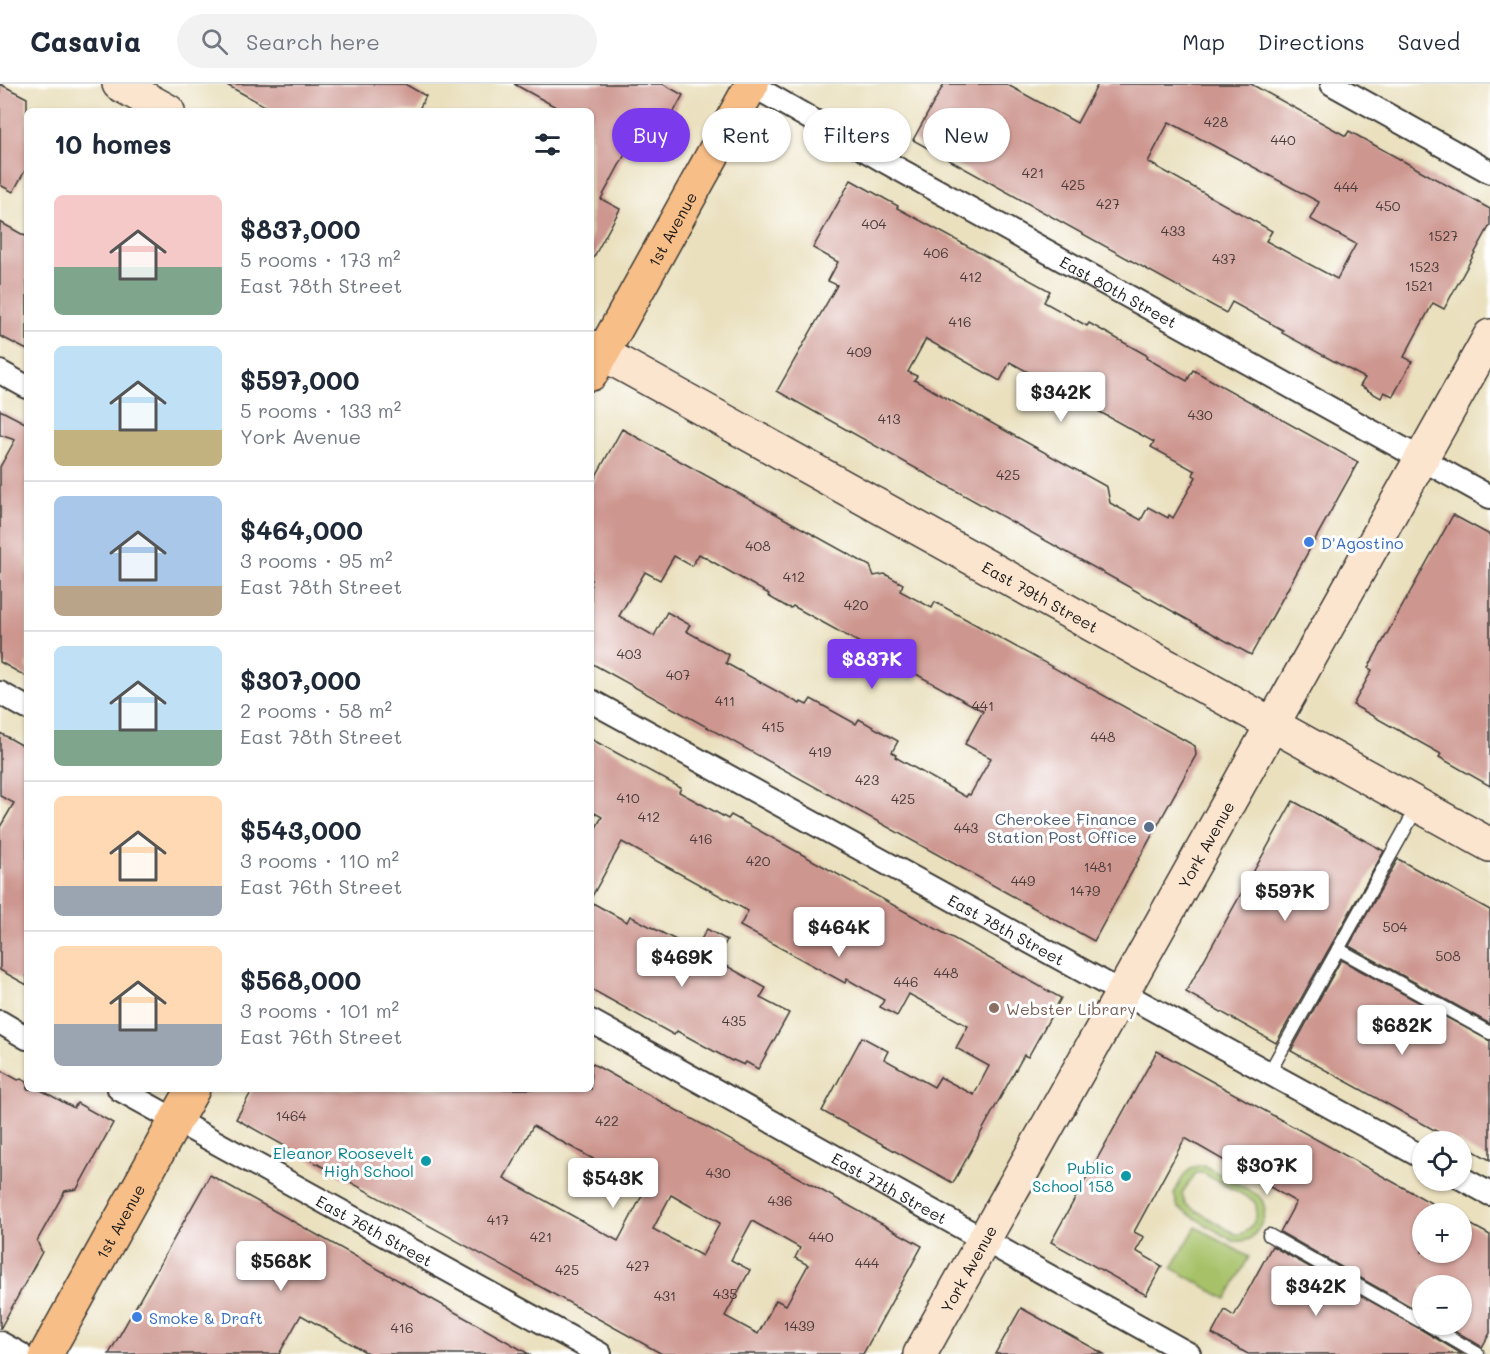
<!DOCTYPE html>
<html lang="en">
<head>
<meta charset="utf-8">
<style>
  :root { --surface:#fff; --page:#f2f2f3; --text:#1f2937; --muted:#747a83; --line:#e0e1e3; --accent:#7c3aed }
  body { margin:0; font-family:Mali,sans-serif; background:var(--page); color:var(--text); height:100vh; display:flex; flex-direction:column; font-size:22px; white-space:nowrap }
  * { box-sizing:border-box; margin:0 }
  p { font-size:20px; color:var(--muted) }
  .icon { flex:none; width:33px; height:33px; fill:none; stroke:currentColor; stroke-width:2; stroke-linecap:round; stroke-linejoin:round }
  .map { position:relative; flex:1; overflow:hidden }
  .panel { position:absolute; left:24px; top:24px; width:570px; height:984px; display:flex; flex-direction:column; background:var(--surface); border-radius:9px; box-shadow:0 2px 4px #0004 }
  .panel>* { flex:none }
  .hud { position:absolute; left:612px; top:24px; width:570px; height:54px; display:flex; gap:12px }
  .controls { position:absolute; left:1412px; top:1047px; display:grid; gap:12px }
  .controls a { display:grid; place-items:center; width:60px; height:60px; border-radius:50%; background:var(--surface); box-shadow:0 2px 4px #0004; font-size:30px }
  .price { position:absolute; translate:-50% -51px; padding:0 14px; border-radius:6px; background:#fff; color:#222; font-size:20px; line-height:39px; filter:drop-shadow(0 2px 3px #0008) }
  .price::after { content:''; position:absolute; left:50%; top:36px; width:18px; height:14px; margin-left:-9px; background:inherit; clip-path:polygon(0 0,100% 0,50% 100%) }
  .price.current { background:var(--accent); color:#fff }
  ul { padding:0; list-style:none }
  li { display:flex; align-items:center; gap:18px; height:150px; padding:0 30px }
  li+li { border-top:2px solid var(--line) }
  li span { display:grid; place-items:center; flex:none; width:168px; height:120px; border-radius:9px; color:#555 }
  li>.icon { margin-inline-start:auto }
  span .icon { width:72px; height:72px; fill:#fffc; stroke-width:1 }
  li b { font-size:26px }
  h2 { display:flex; justify-content:space-between; align-items:center; height:72px; padding:0 30px; font-size:26px }
  .pill { padding:0 21px; border-radius:27px; background:var(--surface); box-shadow:0 2px 4px #0004; font-size:21px; line-height:54px }
  .pill.current { background:var(--accent); color:#fff }
  header { display:flex; align-items:center; gap:36px; box-sizing:border-box; height:84px; padding:0 30px; background:var(--surface); border-bottom:2px solid var(--line) }
  header strong { font-size:28px }
  nav { display:flex; gap:33px; margin-inline-start:auto; font-size:21px }
  .search { width:420px; height:54px; background:var(--page); display:flex; align-items:center; gap:15px; box-sizing:border-box; padding:0 21px; border-radius:33px; color:var(--muted); font-size:22px }
  .map>svg:first-child { display:block }
  .pitch { fill:#a6c168; stroke:#616e42; stroke-width:1.5; fill-rule:evenodd }
  .building { fill:#cd968f; fill-rule:evenodd }
  .lines { fill:none; stroke-linecap:round; stroke-linejoin:round }
  .lane-casing { stroke:#3b3934; stroke-width:15 }
  .street-casing { stroke:#3b3934; stroke-width:26 }
  .secondary-casing { stroke:#3b3934; stroke-width:36 }
  .primary-casing { stroke:#3b3934; stroke-width:36 }
  .lane { stroke:#fff; stroke-width:12 }
  .street { stroke:#fff; stroke-width:22 }
  .secondary { stroke:#fce5cf; stroke-width:33 }
  .primary { stroke:#f7be88; stroke-width:33 }
  .shop-dot { fill:#3f7fe0; stroke:#fff; stroke-width:2 }
  .service-dot { fill:#5c6f8a; stroke:#fff; stroke-width:2 }
  .education-dot { fill:#8d6e63; stroke:#fff; stroke-width:2 }
  .culture-dot { fill:#0f9aa8; stroke:#fff; stroke-width:2 }
  .labels { text-anchor:middle; dominant-baseline:central; stroke-width:6; stroke-linejoin:round; paint-order:stroke }
  .number-label { font-size:14px; fill:#483a39 }
  .street-label { font-size:16px; fill:#1c1c1c; stroke:#fff }
  .shop-label { font-size:16px; fill:#366cbe; stroke:#fff; text-anchor:start }
  .service-label { font-size:16px; fill:#4e5e75; stroke:#fff; text-anchor:end }
  .education-label { font-size:16px; fill:#785e54; stroke:#fff; text-anchor:start }
  .culture-label { font-size:16px; fill:#0d838f; stroke:#fff; text-anchor:end }
</style>
</head>
<body>
<header>
<strong>Casavia</strong>
<div class="search"><svg class="icon" aria-label="search" viewBox="0 0 24 24"><circle cx="10" cy="10" r="6"/><path d="M15 15l6 6"/></svg>Search here</div>
<nav><a>Map</a><a>Directions</a><a>Saved</a></nav>
</header>
<div class="map">
<svg width="1490" height="1270" viewBox="0 0 1490 1270">
  <rect width="100%" height="100%" fill="#fff"/>
  <filter id="ink" filterUnits="userSpaceOnUse"><feTurbulence type="fractalNoise" baseFrequency=".0167" numOctaves="2"/><feDisplacementMap in="SourceGraphic" scale="12" xChannelSelector="R" yChannelSelector="G"/><feConvolveMatrix kernelMatrix="1 2 1 2 8 2 1 2 1" color-interpolation-filters="sRGB"/></filter>
  <filter id="wash" filterUnits="userSpaceOnUse"><feTurbulence type="fractalNoise" baseFrequency=".008" numOctaves="4" result="noise"/><feDisplacementMap in="SourceGraphic" scale="24" xChannelSelector="R" yChannelSelector="G"/><feGaussianBlur stdDeviation="1.35" result="paint"/><feColorMatrix in="noise" values="0 0 0 0 0 0 0 0 0 0 0 0 0 0 0 0 0 1.4 0 .05"/><feComposite in="paint" operator="in"/></filter>
  <g filter="url(#wash)">
    <rect width="100%" height="100%" fill="#eae0be"/>
    <g class="pitch">
      <path d="M1203 1081 1258 1111C1272 1125 1262 1143 1250 1155L1242 1157H1233L1178 1124 1174 1110C1181 1096 1186 1082 1203 1081ZM1196 1089H1203L1254 1117C1262 1130 1250 1152 1235 1150L1185 1120 1182 1109Z"/>
      <polygon points="1196,1143 1249,1173 1226,1215 1172,1184"/>
    </g>
    <g id="blocks">
      <g class="building">
        <polygon points="0,0 27,14 27,83 13,108 0,101"/>
        <polygon points="225,0 405,0 426,12 418,27 274,27"/>
        <polygon points="514,0 663,0 683,11 657,59 637,48 601,115 620,125 591,178 591,27 563,27"/>
        <path d="M944 0H1006L1077 39 1098 0H1251L1346 52 1349 47 1490 125V141L1444 225 1433 219 1404 273 1412 277 1393 312 1384 308 1381 314 1360 302 1365 294 1282 249 1283 246 1232 218 1226 229 913 56ZM1169 38 1319 118 1310 135 1356 160 1337 195 1266 157 1272 147 1148 78Z"/>
        <path d="M851 96 898 122 897 124 1050 207 1044 218 1087 242 1089 239 1148 272 1146 274 1187 297 1193 286 1358 378 1251 571 777 307 837 201 828 197 838 178 813 164ZM926 255 1000 297 1010 278 1154 358 1151 363 1195 387 1193 391 1196 393 1173 434 1169 431 1168 434 1148 423 1141 436 1110 419 1107 403 914 296 917 292 908 288Z"/>
        <polygon points="0,138 27,153 27,266 0,252"/>
        <polygon points="0,326 25,339 27,335 27,593 0,578 0,383 15,356 0,351"/>
        <path d="M622 345 870 482 874 492 885 490 903 500 900 507 932 524 935 518 1195 662 1196 671 1094 857 591 579V401ZM699 470 769 510 768 512 787 523 791 524 793 522 983 627 965 660 991 674 970 711 968 710 966 713 895 673 896 671 892 668 898 657 859 635 856 640 811 615 807 621 801 618 800 620 729 581 726 579 729 571 686 547 690 541 667 528 654 552 619 532 645 488 660 496 674 472 692 482Z"/>
        <polygon points="1453,431 1490,451 1490,702 1439,673 1441,670 1353,621 1372,586 1368,584"/>
        <polygon points="0,649 27,664 27,901 0,886 0,743 14,719 0,712"/>
        <polygon points="591,655 681,704 679,708 703,721 728,735 731,731 1061,914 1028,973 1024,971 953,1099 822,1027 862,953 888,967 884,975 934,1003 940,993 974,1011 989,982 956,964 968,942 909,910 897,932 880,923 884,916 847,895 845,899 740,842 748,827 622,758 591,814 591,752 602,733 591,727"/>
        <polygon points="1293,717 1384,767 1276,959 1186,908"/>
        <polygon points="1398,775 1490,826 1490,940 1349,862"/>
        <polygon points="591,818 627,838 630,832 695,866 707,845 727,856 716,876 766,904 760,914 789,929 758,985 746,978 744,981 733,976 732,977 677,947 674,951 591,905"/>
        <polygon points="1341,876 1490,957 1490,1076 1461,1060 1461,1058 1456,1058 1291,967"/>
        <polygon points="1157,967 1451,1130 1422,1130 1422,1168 1461,1168 1461,1135 1490,1151 1490,1249 1482,1263 1444,1240 1461,1240 1461,1202 1422,1202 1422,1229 1280,1148 1296,1118 1185,1054 1134,1148 1144,1153 1136,1167 1162,1182 1146,1211 1051,1158"/>
        <path d="M591 979 922 1162 863 1270H662L236 1035 253 1005H591ZM533 1042 628 1094 626 1096 645 1106 618 1157 504 1094ZM671 1111 720 1139 702 1172 653 1145ZM752 1137 800 1164 795 1174 808 1181 786 1221 776 1216 758 1250 725 1232 750 1186 731 1176Z"/>
        <polygon points="0,986 18,996 21,995 27,998 27,1005 39,1005 74,1024 77,1019 113,1039 77,1105 65,1107 37,1157 42,1168 0,1245"/>
        <polygon points="210,1091 421,1209 529,1270 369,1270 301,1231 279,1270 109,1270"/>
        <polygon points="1272,1162 1422,1246 1462,1270 1248,1270 1212,1250 1225,1226 1234,1232"/>
        <polygon points="1021,1224 1104,1270 995,1270"/>
      </g>
    </g>
  </g>
  <g filter="url(#ink)">
    <use href="#blocks" fill-opacity="0" stroke="#3b3934" stroke-width="1.5"/>
    <g class="lines">
      <g class="lane-casing">
        <g id="lane">
          <polyline points="1338,865 1490,949"/>
          <polyline points="1269,989 1418,722"/>
          <polyline points="1269,1151 1422,1238"/>
          <polyline points="1427,1240 1478,1270"/>
        </g>
      </g>
      <g class="street-casing">
        <g id="street">
          <path id="s1" d="M750 0 884 77 1490 413"/>
          <polyline points="1332,0 1490,88"/>
          <polyline points="0,288 27,303"/>
          <polyline points="0,609 27,624"/>
          <path id="s2" d="M591 617 1422 1073"/>
          <path id="s3" d="M591 937 1189 1270"/>
          <polyline points="0,938 27,954"/>
          <path id="s4" d="M119 1005 600 1270"/>
          <polyline points="1461,1094 1490,1110"/>
          <polyline points="0,1259 20,1270"/>
        </g>
      </g>
      <g class="secondary-casing">
        <g id="secondary">
          <polyline points="119,0 168,27"/>
          <path id="s5" d="M591 263 1490 761"/>
          <path id="s6" d="M920 1270 1490 252"/>
        </g>
      </g>
      <g class="primary-casing">
        <g id="primary">
          <path id="s7" d="M591 290 752 0"/>
          <path id="s8" d="M46 1270 193 1005"/>
        </g>
      </g>
      <use href="#lane" class="lane"/>
      <use href="#street" class="street"/>
      <use href="#secondary" class="secondary"/>
      <use href="#primary" class="primary"/>
    </g>
  </g>
  <g class="shop-dot">
    <circle cx="1309" cy="458" r="6"/>
    <circle cx="137" cy="1233" r="6"/>
  </g>
  <circle class="service-dot" cx="1149" cy="743" r="6"/>
  <circle class="education-dot" cx="994" cy="924" r="6"/>
  <g class="culture-dot">
    <circle cx="426" cy="1077" r="6"/>
    <circle cx="1126" cy="1092" r="6"/>
  </g>
  <g class="labels">
    <g class="number-label">
      <text x="1216" y="37">428</text>
      <text x="1283" y="55">440</text>
      <text x="1033" y="88">421</text>
      <text x="1073" y="100">425</text>
      <text x="1346" y="102">444</text>
      <text x="1108" y="119">427</text>
      <text x="1388" y="121">450</text>
      <text x="874" y="139">404</text>
      <text x="1173" y="146">433</text>
      <text x="1443" y="151">1527</text>
      <text x="936" y="168">406</text>
      <text x="1224" y="174">437</text>
      <text x="1424" y="182">1523</text>
      <text x="971" y="192">412</text>
      <text x="1419" y="201">1521</text>
      <text x="960" y="237">416</text>
      <text x="859" y="267">409</text>
      <text x="1200" y="330">430</text>
      <text x="889" y="334">413</text>
      <text x="1008" y="390">425</text>
      <text x="758" y="461">408</text>
      <text x="794" y="492">412</text>
      <text x="856" y="520">420</text>
      <text x="629" y="569">403</text>
      <text x="678" y="590">407</text>
      <text x="725" y="616">411</text>
      <text x="983" y="621">441</text>
      <text x="773" y="642">415</text>
      <text x="1103" y="652">448</text>
      <text x="820" y="667">419</text>
      <text x="867" y="695">423</text>
      <text x="628" y="713">410</text>
      <text x="903" y="714">425</text>
      <text x="649" y="732">412</text>
      <text x="966" y="743">443</text>
      <text x="701" y="754">416</text>
      <text x="758" y="776">420</text>
      <text x="1098" y="782">1481</text>
      <text x="1023" y="796">449</text>
      <text x="1085" y="806">1479</text>
      <text x="1395" y="842">504</text>
      <text x="1448" y="871">508</text>
      <text x="946" y="888">448</text>
      <text x="906" y="897">446</text>
      <text x="734" y="936">435</text>
      <text x="291" y="1031">1464</text>
      <text x="607" y="1036">422</text>
      <text x="718" y="1088">430</text>
      <text x="780" y="1116">436</text>
      <text x="498" y="1135">417</text>
      <text x="541" y="1152">421</text>
      <text x="821" y="1152">440</text>
      <text x="867" y="1178">444</text>
      <text x="638" y="1181">427</text>
      <text x="567" y="1185">425</text>
      <text x="725" y="1209">435</text>
      <text x="665" y="1211">431</text>
      <text x="799" y="1241">1439</text>
      <text x="402" y="1243">416</text>
    </g>
    <g class="street-label">
      <text stroke="none"><textPath href="#s7" startOffset="166">1st Avenue</textPath></text>
      <text stroke="none"><textPath href="#s1" startOffset="423">East 80th Street</textPath></text>
      <text stroke="none"><textPath href="#s5" startOffset="514">East 79th Street</textPath></text>
      <text stroke="none"><textPath href="#s6" startOffset="584">York Avenue</textPath></text>
      <text stroke="none"><textPath href="#s2" startOffset="474">East 78th Street</textPath></text>
      <text stroke="none"><textPath href="#s3" startOffset="342">East 77th Street</textPath></text>
      <text stroke="none"><textPath href="#s8" startOffset="152">1st Avenue</textPath></text>
      <text stroke="none"><textPath href="#s4" startOffset="292">East 76th Street</textPath></text>
      <text stroke="none"><textPath href="#s6" startOffset="98">York Avenue</textPath></text>
    </g>
    <g class="shop-label">
      <text x="1321" y="458">D'Agostino</text>
      <text x="149" y="1233">Smoke &amp; Draft</text>
    </g>
    <g class="service-label">
      <text x="1137" y="734">Cherokee Finance<tspan x="1137" dy="18">Station Post Office</tspan></text>
    </g>
    <g class="education-label">
      <text x="1006" y="924">Webster Library</text>
    </g>
    <g class="culture-label">
      <text x="414" y="1068">Eleanor Roosevelt<tspan x="414" dy="18">High School</tspan></text>
      <text x="1114" y="1083">Public<tspan x="1114" dy="18">School 158</tspan></text>
    </g>
  </g>
</svg>
<div class="controls">
<a><svg class="icon" aria-label="locate" viewBox="0 0 24 24"><circle cx="12" cy="12" r="6"/><path d="M12 2v4M12 18v4M2 12h4M18 12h4"/></svg></a>
<a>+</a>
<a>−</a>
</div>
<b class="price" style="left:1061px;top:339px">$342K</b>
<b class="price current" style="left:872px;top:606px">$837K</b>
<b class="price" style="left:1285px;top:838px">$597K</b>
<b class="price" style="left:839px;top:874px">$464K</b>
<b class="price" style="left:682px;top:904px">$469K</b>
<b class="price" style="left:1402px;top:972px">$682K</b>
<b class="price" style="left:1267px;top:1112px">$307K</b>
<b class="price" style="left:613px;top:1125px">$543K</b>
<b class="price" style="left:281px;top:1208px">$568K</b>
<b class="price" style="left:1316px;top:1233px">$342K</b>
<div class="hud">
<a class="pill current">Buy</a>
<a class="pill">Rent</a>
<a class="pill">Filters</a>
<a class="pill">New</a>
</div>
<section class="panel">
<h2>10 homes<svg class="icon" aria-label="filters" viewBox="0 0 24 24"><path d="M4 7h16M4 17h16"/><circle cx="9" cy="7" r="2"/><circle cx="15" cy="17" r="2"/></svg></h2>
<ul>
<li><span style="background:linear-gradient(#f6c9c9 60%,#7fa58c 0)"><svg class="icon" aria-label="home" viewBox="0 0 24 24"><path d="M3 11l9-7 9 7M6 9v11h12V9"/></svg></span><div><b>$837,000</b><p>5 rooms · 173 m²</p><p>East 78th Street</p></div></li>
<li><span style="background:linear-gradient(#bfe0f5 70%,#c2b280 0)"><svg class="icon" aria-label="home" viewBox="0 0 24 24"><path d="M3 11l9-7 9 7M6 9v11h12V9"/></svg></span><div><b>$597,000</b><p>5 rooms · 133 m²</p><p>York Avenue</p></div></li>
<li><span style="background:linear-gradient(#a9c7e8 75%,#b9a48a 0)"><svg class="icon" aria-label="home" viewBox="0 0 24 24"><path d="M3 11l9-7 9 7M6 9v11h12V9"/></svg></span><div><b>$464,000</b><p>3 rooms · 95 m²</p><p>East 78th Street</p></div></li>
<li><span style="background:linear-gradient(#bfe0f5 70%,#7fa58c 0)"><svg class="icon" aria-label="home" viewBox="0 0 24 24"><path d="M3 11l9-7 9 7M6 9v11h12V9"/></svg></span><div><b>$307,000</b><p>2 rooms · 58 m²</p><p>East 78th Street</p></div></li>
<li><span style="background:linear-gradient(#ffd9b3 75%,#9aa5b1 0)"><svg class="icon" aria-label="home" viewBox="0 0 24 24"><path d="M3 11l9-7 9 7M6 9v11h12V9"/></svg></span><div><b>$543,000</b><p>3 rooms · 110 m²</p><p>East 76th Street</p></div></li>
<li><span style="background:linear-gradient(#ffd9b3 65%,#9aa5b1 0)"><svg class="icon" aria-label="home" viewBox="0 0 24 24"><path d="M3 11l9-7 9 7M6 9v11h12V9"/></svg></span><div><b>$568,000</b><p>3 rooms · 101 m²</p><p>East 76th Street</p></div></li>
</ul>
</section>
</div>
</body>
</html>
